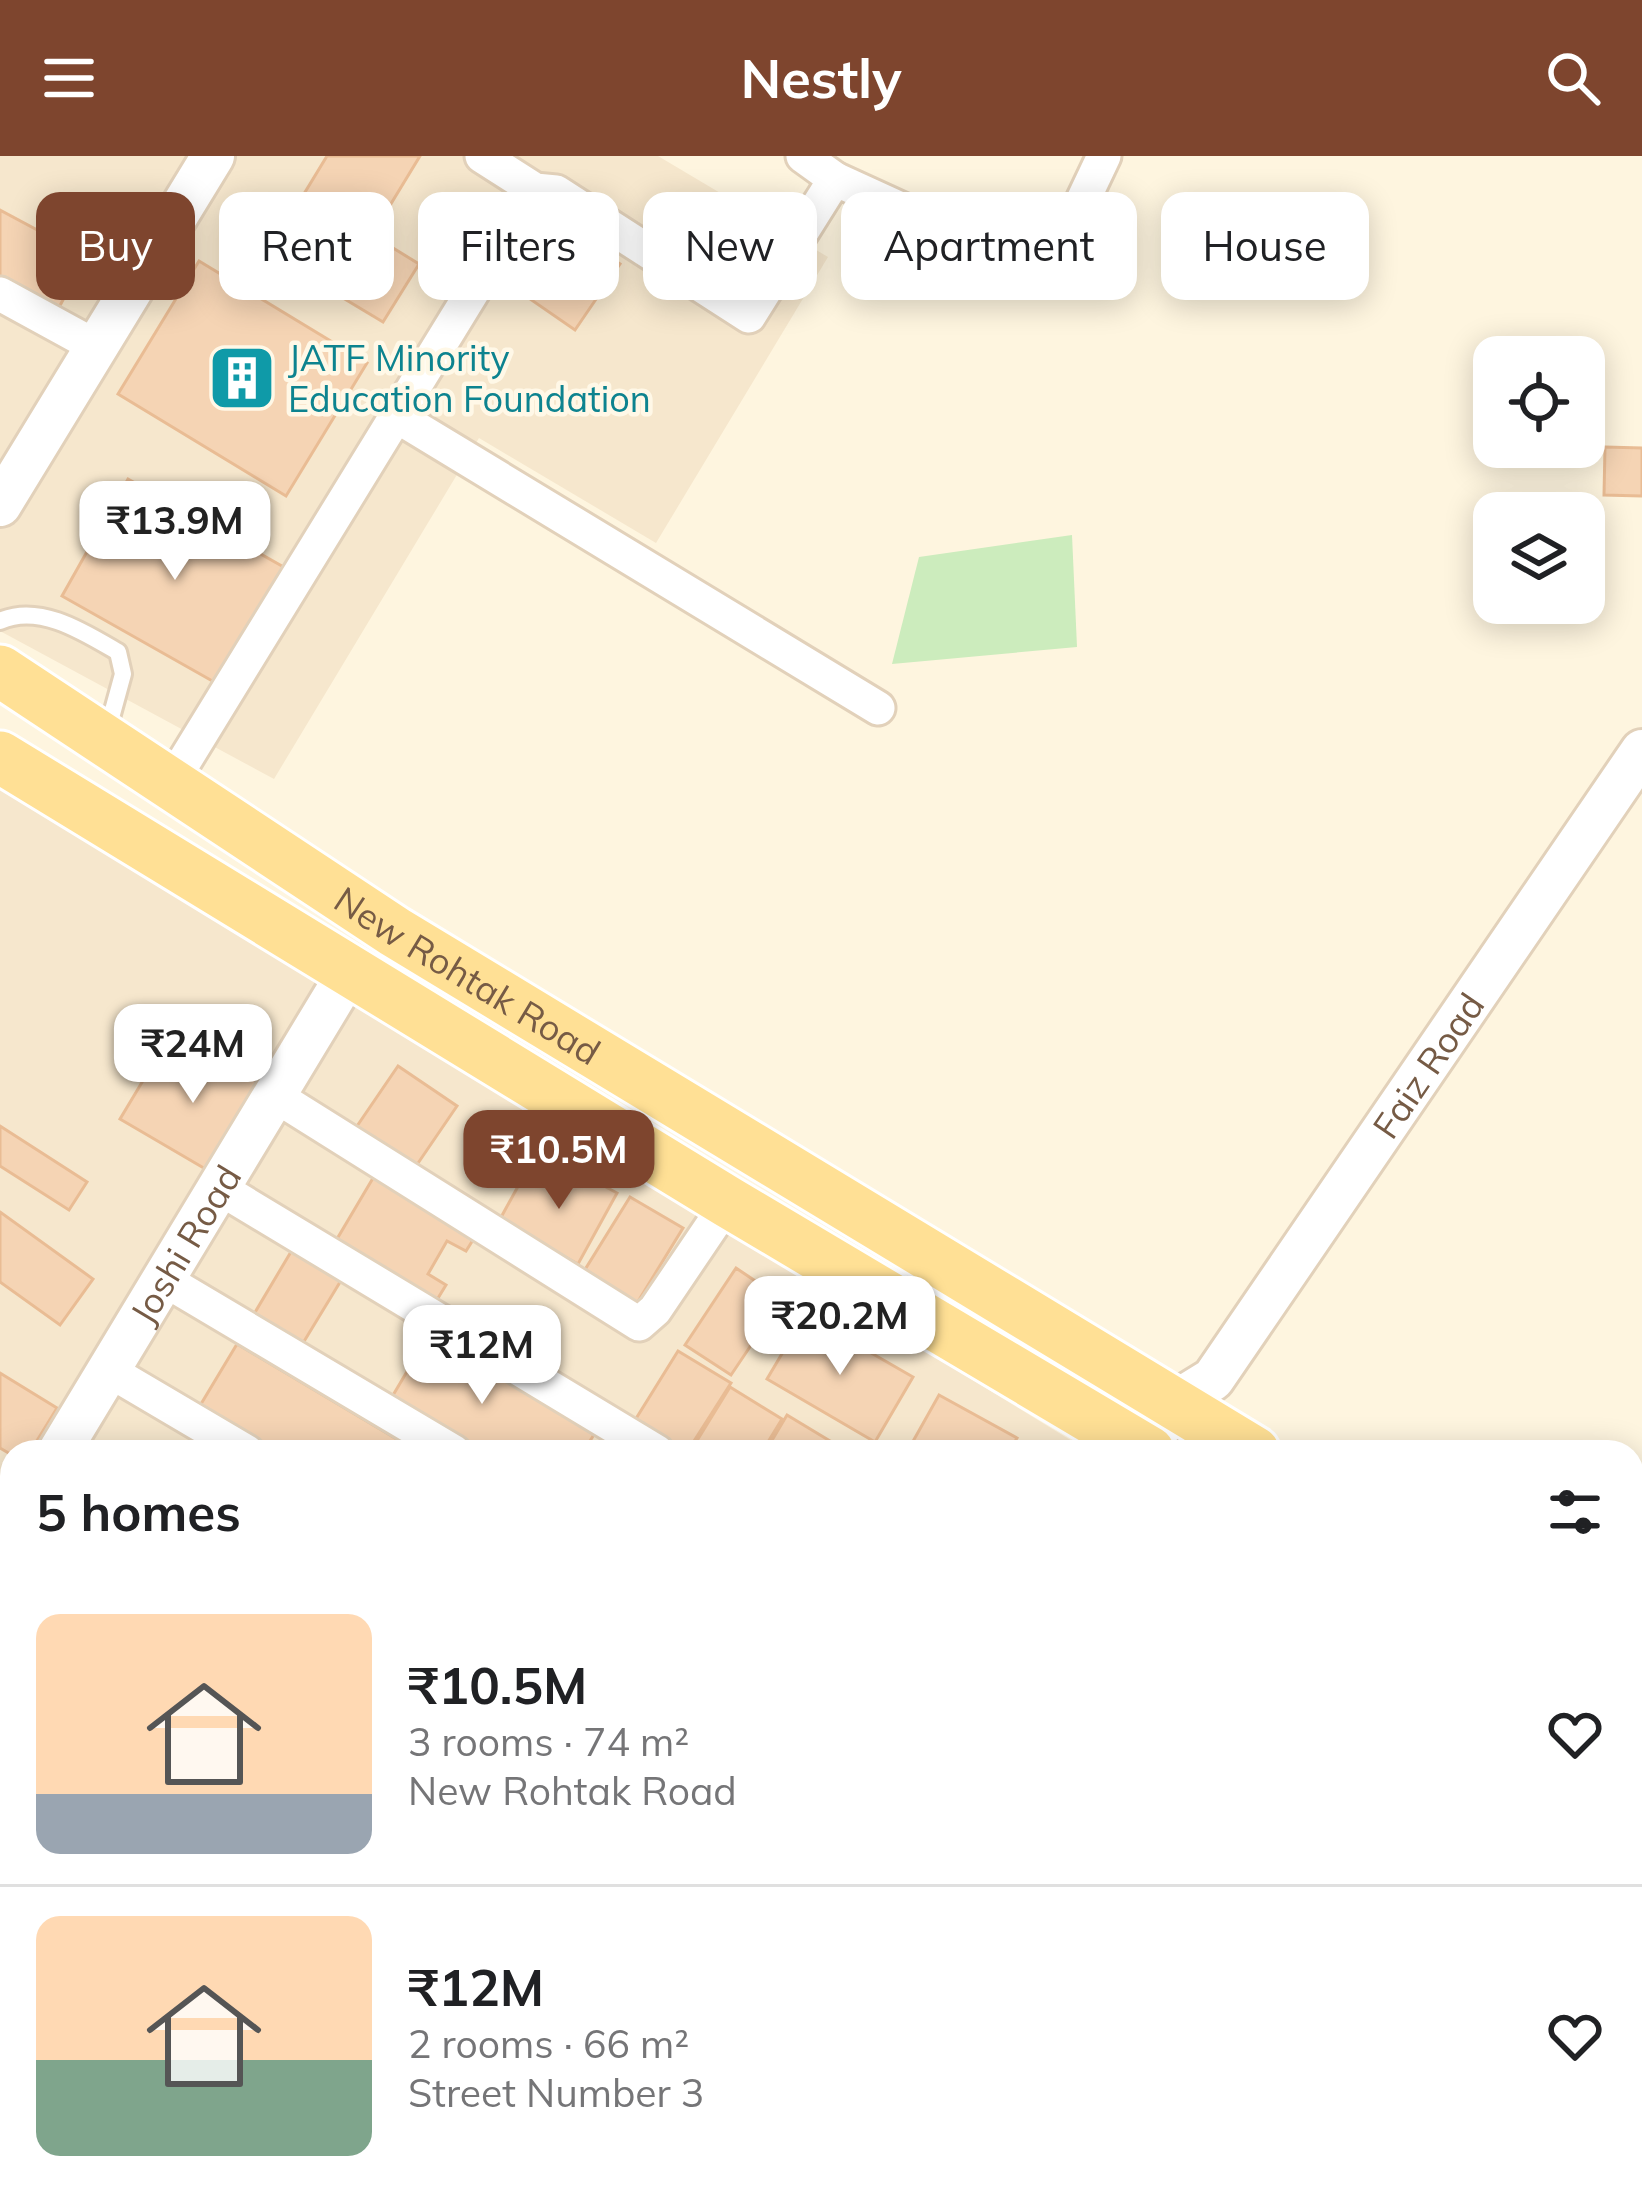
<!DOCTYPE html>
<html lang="en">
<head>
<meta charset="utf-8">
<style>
  :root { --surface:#fff; --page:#f6f6f6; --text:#202124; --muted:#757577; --line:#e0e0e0; --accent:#7e452e }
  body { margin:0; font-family:Mulish,sans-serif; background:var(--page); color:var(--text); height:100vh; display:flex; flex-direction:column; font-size:45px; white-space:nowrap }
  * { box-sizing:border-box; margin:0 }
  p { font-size:39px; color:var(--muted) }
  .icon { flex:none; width:66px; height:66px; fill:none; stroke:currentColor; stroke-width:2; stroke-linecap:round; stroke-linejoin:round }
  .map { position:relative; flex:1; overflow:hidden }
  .drawer { position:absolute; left:0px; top:1284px; width:1644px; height:771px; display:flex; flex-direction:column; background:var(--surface); border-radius:36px 36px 0 0; box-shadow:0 6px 30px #0003 }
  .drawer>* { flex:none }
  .banner { position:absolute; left:36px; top:36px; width:1572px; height:108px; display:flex; gap:24px }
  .buttons { position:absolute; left:1473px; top:180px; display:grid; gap:24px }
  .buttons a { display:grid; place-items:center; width:132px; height:132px; border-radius:24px; background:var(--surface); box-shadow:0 6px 30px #0003; font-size:60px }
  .price { position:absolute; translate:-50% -102px; padding:0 27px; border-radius:24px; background:#fff; color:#222; font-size:39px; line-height:78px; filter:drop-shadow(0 3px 6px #0008) }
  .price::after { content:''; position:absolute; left:50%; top:72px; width:36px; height:27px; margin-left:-18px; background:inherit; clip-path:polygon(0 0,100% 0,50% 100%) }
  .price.active { background:var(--accent); color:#fff }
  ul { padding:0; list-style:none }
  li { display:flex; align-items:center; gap:36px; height:300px; padding:0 36px }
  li+li { border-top:3px solid var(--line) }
  li span { display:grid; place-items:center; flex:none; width:336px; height:240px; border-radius:24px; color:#555 }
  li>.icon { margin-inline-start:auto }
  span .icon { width:144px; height:144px; fill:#fffc; stroke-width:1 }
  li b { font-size:51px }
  h2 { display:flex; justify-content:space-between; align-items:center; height:144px; padding:0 36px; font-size:51px }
  .tag { padding:0 42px; border-radius:24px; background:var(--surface); box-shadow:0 6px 30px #0003; font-size:42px; line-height:108px }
  .tag.active { background:var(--accent); color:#fff }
  header { display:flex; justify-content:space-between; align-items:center; height:156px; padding:0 36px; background:var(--accent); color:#fff; font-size:54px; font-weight:700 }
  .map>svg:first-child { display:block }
  .residential { fill:#f6e7cd }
  .green { fill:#ccecbd }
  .building { fill:#f5d4b4; stroke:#e9bc94; stroke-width:3 }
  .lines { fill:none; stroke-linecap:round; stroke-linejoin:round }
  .service-casing { stroke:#e2d1ba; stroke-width:22 }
  .minor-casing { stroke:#e2d1ba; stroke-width:39 }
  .tertiary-casing { stroke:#e2d1ba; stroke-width:48 }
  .primary-casing { stroke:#fff; stroke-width:57 }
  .service { stroke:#fff; stroke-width:16 }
  .minor { stroke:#fff; stroke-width:33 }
  .tertiary { stroke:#fff; stroke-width:42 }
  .primary { stroke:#ffe095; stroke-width:51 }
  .labels { text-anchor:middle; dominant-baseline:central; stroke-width:9; stroke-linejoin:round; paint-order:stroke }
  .culture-label { font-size:36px; fill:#0d838f; stroke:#fff8e7; text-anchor:start }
  .street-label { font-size:36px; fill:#765b45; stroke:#fff8e7 }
</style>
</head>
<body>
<header><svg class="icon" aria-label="menu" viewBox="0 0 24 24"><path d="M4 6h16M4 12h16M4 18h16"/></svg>Nestly<svg class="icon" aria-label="search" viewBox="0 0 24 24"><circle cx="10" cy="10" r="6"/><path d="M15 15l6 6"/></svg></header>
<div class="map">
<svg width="1642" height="2054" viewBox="0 0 1642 2054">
  <rect width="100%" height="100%" fill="#fef5df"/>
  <g class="residential">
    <polygon points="0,0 658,0 828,101 656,387 479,282 274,623 0,475"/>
    <polygon points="0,627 1090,1296 12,1296 12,2043 718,2043 711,2054 0,2054"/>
  </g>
  <polygon class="green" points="1072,379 1077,491 892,508 919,401"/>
  <g class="building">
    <polygon points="327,0 420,0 372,79 419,108 383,166 268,97"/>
    <polygon points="0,54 86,100 54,161 0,133"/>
    <polygon points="550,60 620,108 575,174 504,125"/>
    <polygon points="199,105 367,207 286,340 118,238"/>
    <polygon points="1605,291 1642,292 1642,340 1604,339"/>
    <polygon points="128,323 289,414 223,531 62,440"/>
    <polygon points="168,883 233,922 238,913 267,930 214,1018 120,963"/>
    <polygon points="398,910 457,950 414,1013 355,973"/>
    <polygon points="0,970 87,1026 69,1054 0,1010"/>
    <polygon points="569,1011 617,1037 578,1108 499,1065 527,1014 558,1031"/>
    <polygon points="376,1017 478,1076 466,1095 447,1085 428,1118 446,1129 435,1147 334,1088"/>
    <polygon points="630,1041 683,1072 634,1152 581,1120"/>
    <polygon points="0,1056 93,1123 60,1169 0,1126"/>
    <polygon points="298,1084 348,1113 300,1192 251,1163"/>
    <polygon points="736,1112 782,1143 731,1219 685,1189"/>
    <polygon points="805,1159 913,1221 875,1286 767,1223"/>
    <polygon points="428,1180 595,1277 583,1296 475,1296 389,1246"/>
    <polygon points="237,1188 400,1285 393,1296 260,1296 195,1258"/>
    <polygon points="678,1195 731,1227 687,1296 676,1296 632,1269"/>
    <polygon points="0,1217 57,1252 30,1296 12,1299 0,1292"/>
    <polygon points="730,1231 782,1263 762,1296 690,1296"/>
    <polygon points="939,1239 1017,1282 1009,1296 907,1296"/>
    <polygon points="787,1259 840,1291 837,1296 765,1296"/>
    <polygon points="0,1539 12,1546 12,1570 0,1589"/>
    <polygon points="0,1658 12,1665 12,1754 2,1770"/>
    <polygon points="1638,1911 1642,1913 1642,1979 1632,1972 1632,1919"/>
    <polygon points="0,1919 12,1927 12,2028 0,2021"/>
    <polygon points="1632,1982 1642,1988 1642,2024 1632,2018"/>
    <polygon points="122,2043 160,2043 153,2054 115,2054"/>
    <polygon points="508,2043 616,2043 634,2054 501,2054"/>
    <polygon points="1401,2043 1432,2043 1446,2053 1392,2054"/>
  </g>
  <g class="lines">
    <g class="service-casing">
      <path id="service" d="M0 465C39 447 84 476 118 496L123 518 106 580"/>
    </g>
    <g class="minor-casing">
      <g id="minor">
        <polyline points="482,0 535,34 556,36 749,160 835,23 1047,120 1104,0"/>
        <polyline points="803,0 835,23"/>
        <polyline points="0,138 97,191"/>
        <polyline points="398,261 878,552"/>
        <polyline points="171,627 535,34"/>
        <polyline points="274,939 639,1168 655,1154 728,1046"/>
        <polyline points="221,1033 657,1296"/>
        <polyline points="163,1123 454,1296"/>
        <polyline points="108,1214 247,1296"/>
        <polyline points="0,1525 12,1533"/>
        <polyline points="0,1649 12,1657"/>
        <polyline points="0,1779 12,1787"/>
        <polyline points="1632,1812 1642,1797"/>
        <polyline points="0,1902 12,1909"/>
        <polyline points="21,2043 39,2054"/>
        <polyline points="227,2043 244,2054"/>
        <polyline points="419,2043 436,2054"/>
        <polyline points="1168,2043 1169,2054"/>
        <polyline points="1350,2054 1355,2043"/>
        <polyline points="1467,2054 1474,2043"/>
      </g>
    </g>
    <g class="tertiary-casing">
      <g id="tertiary">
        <polyline points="0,349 213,0"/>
        <path id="s1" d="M59 1296 349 816"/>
        <path id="s2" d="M1145 1296 1174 1247 1213 1223 1642 595"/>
        <polyline points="0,1390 12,1371"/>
        <polyline points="678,2054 684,2043"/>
        <polyline points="717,2054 723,2043"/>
      </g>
    </g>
    <g class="primary-casing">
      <g id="primary">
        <path id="s3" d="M0 515 395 776 1254 1296"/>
        <polyline points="0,601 728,1046 1149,1296"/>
        <polyline points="1632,1524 1642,1530"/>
        <polyline points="1632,1587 1642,1594"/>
      </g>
    </g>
    <use href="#service" class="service"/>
    <use href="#minor" class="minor"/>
    <use href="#tertiary" class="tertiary"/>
    <use href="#primary" class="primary"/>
  </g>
  <defs>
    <g id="building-square" transform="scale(3.45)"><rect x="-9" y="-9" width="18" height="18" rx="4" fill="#0f9aa8" stroke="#fff8e7"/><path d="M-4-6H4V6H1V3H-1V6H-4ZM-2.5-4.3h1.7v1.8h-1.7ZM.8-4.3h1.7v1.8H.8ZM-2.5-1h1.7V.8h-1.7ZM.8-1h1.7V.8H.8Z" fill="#fff"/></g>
  </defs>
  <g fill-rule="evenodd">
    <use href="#building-square" x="242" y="222"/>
  </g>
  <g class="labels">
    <g class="culture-label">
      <text x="288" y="201">JATF Minority<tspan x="288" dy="41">Education Foundation</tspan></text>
    </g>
    <g class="street-label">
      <text stroke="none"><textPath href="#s3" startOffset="558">New Rohtak Road</textPath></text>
      <text stroke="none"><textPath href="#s2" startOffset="483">Faiz Road</textPath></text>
      <text stroke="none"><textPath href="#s1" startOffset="243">Joshi Road</textPath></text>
    </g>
  </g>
</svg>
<div class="buttons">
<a><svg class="icon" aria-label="locate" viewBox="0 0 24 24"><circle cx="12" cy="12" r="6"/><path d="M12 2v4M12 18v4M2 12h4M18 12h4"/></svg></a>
<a><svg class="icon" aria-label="layers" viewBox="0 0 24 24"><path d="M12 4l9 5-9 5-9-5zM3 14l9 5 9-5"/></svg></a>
</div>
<b class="price" style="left:175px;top:427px">₹13.9M</b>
<b class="price" style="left:193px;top:950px">₹24M</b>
<b class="price active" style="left:559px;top:1056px">₹10.5M</b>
<b class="price" style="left:840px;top:1222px">₹20.2M</b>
<b class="price" style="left:482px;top:1251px">₹12M</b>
<div class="banner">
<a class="tag active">Buy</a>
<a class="tag">Rent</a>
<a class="tag">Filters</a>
<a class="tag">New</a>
<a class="tag">Apartment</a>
<a class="tag">House</a>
</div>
<section class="drawer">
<h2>5 homes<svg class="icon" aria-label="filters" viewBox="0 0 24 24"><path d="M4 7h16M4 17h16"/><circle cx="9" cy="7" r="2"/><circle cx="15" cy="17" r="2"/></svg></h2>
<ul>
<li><span style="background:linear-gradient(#ffd9b3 75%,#9aa5b1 0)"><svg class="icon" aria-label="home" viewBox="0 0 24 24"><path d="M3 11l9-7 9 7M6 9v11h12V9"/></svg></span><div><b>₹10.5M</b><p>3 rooms · 74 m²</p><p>New Rohtak Road</p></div><svg class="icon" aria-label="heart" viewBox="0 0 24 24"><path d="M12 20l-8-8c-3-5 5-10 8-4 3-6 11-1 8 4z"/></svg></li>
<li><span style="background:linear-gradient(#ffd9b3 60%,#7fa58c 0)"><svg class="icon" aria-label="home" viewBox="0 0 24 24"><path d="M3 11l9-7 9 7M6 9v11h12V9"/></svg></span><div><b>₹12M</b><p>2 rooms · 66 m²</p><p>Street Number 3</p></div><svg class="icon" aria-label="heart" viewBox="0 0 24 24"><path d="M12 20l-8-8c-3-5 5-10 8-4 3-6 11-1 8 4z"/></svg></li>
</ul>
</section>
</div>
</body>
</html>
